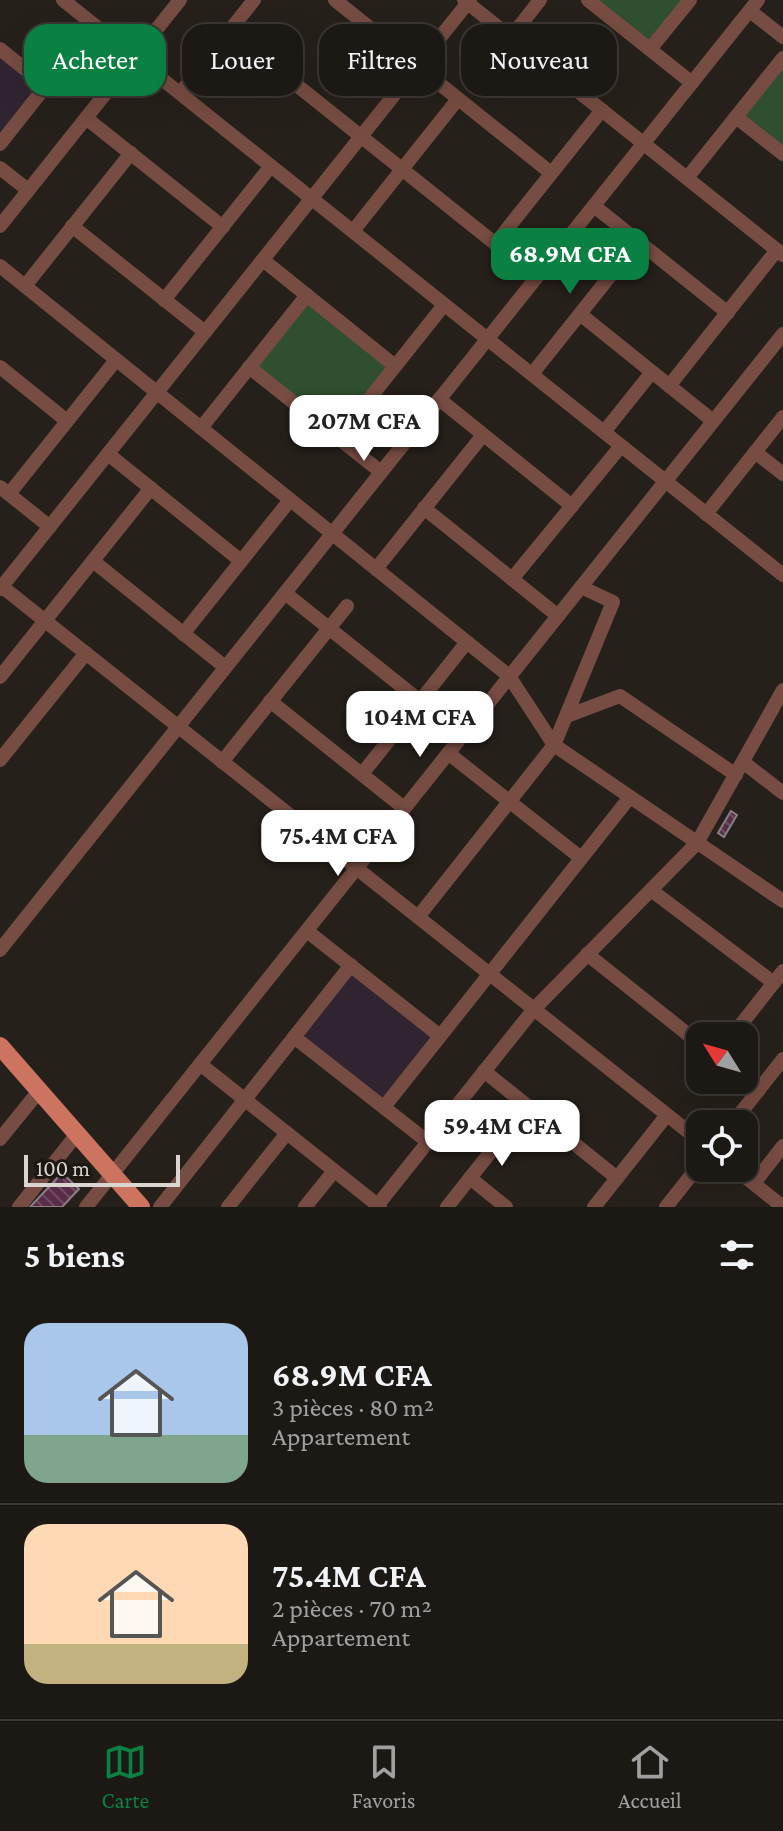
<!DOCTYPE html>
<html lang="fr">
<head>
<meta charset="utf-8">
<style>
  :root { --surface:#1c1814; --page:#292522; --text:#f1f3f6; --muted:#a0a0a0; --line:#3a3734; --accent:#0b8043 }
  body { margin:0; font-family:"Crimson Pro",serif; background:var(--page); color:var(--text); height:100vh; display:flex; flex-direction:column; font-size:30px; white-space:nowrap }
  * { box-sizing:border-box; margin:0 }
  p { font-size:26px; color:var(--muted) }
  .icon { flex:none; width:44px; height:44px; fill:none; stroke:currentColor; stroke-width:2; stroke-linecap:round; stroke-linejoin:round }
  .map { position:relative; height:1207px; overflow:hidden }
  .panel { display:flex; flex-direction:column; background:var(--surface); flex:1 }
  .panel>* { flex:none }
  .top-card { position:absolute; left:24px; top:24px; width:736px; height:72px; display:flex; gap:16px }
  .needle { width:52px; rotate:307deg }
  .buttons { position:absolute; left:686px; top:1022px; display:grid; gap:16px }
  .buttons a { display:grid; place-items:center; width:72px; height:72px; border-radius:16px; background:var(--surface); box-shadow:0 8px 32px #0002,0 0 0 2px var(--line); font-size:40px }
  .scale { position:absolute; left:24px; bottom:20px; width:156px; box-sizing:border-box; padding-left:8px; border:4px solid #d9d5d1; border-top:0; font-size:22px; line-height:28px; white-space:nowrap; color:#d9d5d1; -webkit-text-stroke:6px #1c1711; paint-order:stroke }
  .price { position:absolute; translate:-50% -68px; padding:0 18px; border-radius:16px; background:#fff; color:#222; font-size:26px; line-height:52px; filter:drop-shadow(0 2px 4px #0008) }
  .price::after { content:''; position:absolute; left:50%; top:48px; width:24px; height:18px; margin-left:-12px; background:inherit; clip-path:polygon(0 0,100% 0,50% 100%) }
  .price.active { background:var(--accent); color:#fff }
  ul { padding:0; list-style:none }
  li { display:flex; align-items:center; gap:24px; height:200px; padding:0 24px }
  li+li { border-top:2px solid var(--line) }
  li span { display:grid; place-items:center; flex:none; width:224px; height:160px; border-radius:24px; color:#555 }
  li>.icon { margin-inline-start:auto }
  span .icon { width:96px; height:96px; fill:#fffc; stroke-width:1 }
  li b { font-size:34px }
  h2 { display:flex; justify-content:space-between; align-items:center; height:96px; padding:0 24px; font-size:34px }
  .pill { padding:0 28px; border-radius:24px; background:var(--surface); box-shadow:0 8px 32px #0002,0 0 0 2px var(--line); font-size:28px; line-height:72px }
  .pill.active { background:var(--accent); color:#fff }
  .tabs { display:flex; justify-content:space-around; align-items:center; height:112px; border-top:2px solid var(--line); background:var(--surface); font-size:22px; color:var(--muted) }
  .tabs a { display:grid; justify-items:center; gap:4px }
  .tabs .active { color:var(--accent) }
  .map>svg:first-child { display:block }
  .commercial { fill:#302431 }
  .pitch { fill:#2f4f30 }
  .building { fill:url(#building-back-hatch); stroke:#887e84; stroke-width:2 }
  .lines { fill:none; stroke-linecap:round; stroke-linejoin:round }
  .minor { stroke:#774c42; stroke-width:14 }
  .major { stroke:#cd7460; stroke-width:18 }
</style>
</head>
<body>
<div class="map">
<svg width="783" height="1207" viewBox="0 0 783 1207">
  <defs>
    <pattern id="building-back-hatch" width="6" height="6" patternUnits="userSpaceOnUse" patternTransform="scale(2)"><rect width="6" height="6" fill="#592d49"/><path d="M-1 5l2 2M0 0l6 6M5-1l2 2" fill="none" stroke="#704b62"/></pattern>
  </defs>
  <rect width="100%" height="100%" fill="#26201a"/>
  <g class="commercial">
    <polygon points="0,58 38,87 0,136"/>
    <polygon points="350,972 435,1039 385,1103 300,1036"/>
  </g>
  <g class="pitch">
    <polygon points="594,0 685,0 650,45"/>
    <polygon points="783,63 783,150 740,116"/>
    <polygon points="306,299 392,368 339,435 253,365"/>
  </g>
  <g class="building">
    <polygon points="731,811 737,815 724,837 718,833"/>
    <polygon points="62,1173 79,1189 62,1207 30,1207"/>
  </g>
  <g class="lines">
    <g class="minor">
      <polyline points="63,0 783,575"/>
      <polyline points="335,0 551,173"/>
      <polyline points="464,0 783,255"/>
      <polyline points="588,0 692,83"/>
      <polyline points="750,11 783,37"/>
      <polyline points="229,31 537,277"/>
      <polyline points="511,37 540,0"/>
      <polyline points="0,49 46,86"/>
      <polyline points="650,49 690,0"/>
      <polyline points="180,93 254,0"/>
      <polyline points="736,117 783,154"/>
      <polyline points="86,118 223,227"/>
      <polyline points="0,144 94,25"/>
      <polyline points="0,168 28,190"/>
      <polyline points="687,178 783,58"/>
      <polyline points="594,206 728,313"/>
      <polyline points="0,226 180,0"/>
      <polyline points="72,226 205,332"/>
      <polyline points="353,231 458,99"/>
      <polyline points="495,244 602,110"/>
      <polyline points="263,260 395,366"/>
      <polyline points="0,266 509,676 554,745 783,901"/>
      <polyline points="25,286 131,153"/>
      <polyline points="164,300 271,166"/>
      <polyline points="580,314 713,421"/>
      <polyline points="0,367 67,421"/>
      <polyline points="249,367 381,472"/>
      <polyline points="532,374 638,241"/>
      <polyline points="669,386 777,250"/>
      <polyline points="439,399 572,506"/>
      <polyline points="201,428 307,295"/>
      <polyline points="604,432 652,372"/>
      <polyline points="338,438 444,305"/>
      <polyline points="755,452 783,474"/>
      <polyline points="108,454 241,561"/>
      <polyline points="0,487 50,527"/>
      <polyline points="9,494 116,360"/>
      <polyline points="424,508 558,616"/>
      <polyline points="706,514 783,417"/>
      <polyline points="93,561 225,667"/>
      <polyline points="376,569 483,435"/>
      <polyline points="512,579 621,446"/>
      <polyline points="0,585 700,1141"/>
      <polyline points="0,589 470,0"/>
      <polyline points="285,593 420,701"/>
      <polyline points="183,634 290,500"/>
      <polyline points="0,677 151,488"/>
      <polyline points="270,701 404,808"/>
      <polyline points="567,716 620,696 736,775"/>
      <polyline points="448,753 581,858"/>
      <polyline points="0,760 86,653"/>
      <polyline points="222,762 347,606"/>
      <polyline points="743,762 783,793"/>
      <polyline points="362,774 467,642"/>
      <polyline points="651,890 774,983"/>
      <polyline points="418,917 554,745 613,602 581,587"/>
      <polyline points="307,931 440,1036"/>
      <polyline points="0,950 758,0"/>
      <polyline points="587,954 700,1044"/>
      <polyline points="732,1036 783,971"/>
      <polyline points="294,1037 428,1142"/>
      <polyline points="200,1064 380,1207"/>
      <polyline points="484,1071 617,1178"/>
      <polyline points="744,1078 759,1090"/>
      <polyline points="384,1107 630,797"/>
      <polyline points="732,1124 783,1059"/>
      <polyline points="0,1139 39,1091"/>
      <polyline points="734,1168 783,1207"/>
      <polyline points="470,1178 506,1207"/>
      <polyline points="754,1183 783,1146"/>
      <polyline points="19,1207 77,1134"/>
      <polyline points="86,1207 783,334"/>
      <polyline points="160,1207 351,965"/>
      <polyline points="228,1207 287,1133"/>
      <polyline points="305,1207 334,1171"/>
      <polyline points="376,1207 534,1009 697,843 783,690"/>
      <polyline points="447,1207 527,1106"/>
      <polyline points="594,1207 667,1115"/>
      <polyline points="666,1207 700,1164"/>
    </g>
    <polyline class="major" points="0,1046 141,1207"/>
  </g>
</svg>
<div class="buttons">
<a><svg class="needle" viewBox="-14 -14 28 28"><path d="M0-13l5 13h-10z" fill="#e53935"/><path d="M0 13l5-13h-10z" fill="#a0a0a0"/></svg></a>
<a><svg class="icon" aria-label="locate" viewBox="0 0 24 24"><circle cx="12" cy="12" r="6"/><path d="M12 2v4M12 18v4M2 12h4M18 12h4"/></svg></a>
</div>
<div class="scale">100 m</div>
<b class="price active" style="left:570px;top:296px">68.9M CFA</b>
<b class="price" style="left:364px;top:463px">207M CFA</b>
<b class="price" style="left:420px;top:759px">104M CFA</b>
<b class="price" style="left:338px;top:878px">75.4M CFA</b>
<b class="price" style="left:502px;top:1168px">59.4M CFA</b>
<div class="top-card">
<a class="pill active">Acheter</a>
<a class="pill">Louer</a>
<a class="pill">Filtres</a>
<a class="pill">Nouveau</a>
</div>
</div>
<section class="panel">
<h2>5 biens<svg class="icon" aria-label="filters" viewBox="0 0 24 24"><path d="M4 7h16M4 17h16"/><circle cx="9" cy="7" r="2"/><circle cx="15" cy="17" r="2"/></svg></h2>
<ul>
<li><span style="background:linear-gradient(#a9c7e8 70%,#7fa58c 0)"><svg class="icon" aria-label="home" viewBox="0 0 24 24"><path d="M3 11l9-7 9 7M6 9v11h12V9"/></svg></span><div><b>68.9M CFA</b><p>3 pièces · 80 m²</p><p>Appartement</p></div></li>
<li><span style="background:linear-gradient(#ffd9b3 75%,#c2b280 0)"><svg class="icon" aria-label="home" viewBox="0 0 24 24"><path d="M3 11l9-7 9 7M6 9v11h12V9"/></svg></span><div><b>75.4M CFA</b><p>2 pièces · 70 m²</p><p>Appartement</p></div></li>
</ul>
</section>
<nav class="tabs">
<a class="active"><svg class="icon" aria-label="map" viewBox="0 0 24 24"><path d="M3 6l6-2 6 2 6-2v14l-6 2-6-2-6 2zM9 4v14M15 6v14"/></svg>Carte</a>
<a><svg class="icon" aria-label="saved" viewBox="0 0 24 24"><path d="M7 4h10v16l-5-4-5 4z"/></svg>Favoris</a>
<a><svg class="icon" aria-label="home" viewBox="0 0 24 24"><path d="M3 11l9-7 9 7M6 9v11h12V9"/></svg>Accueil</a>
</nav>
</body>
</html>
